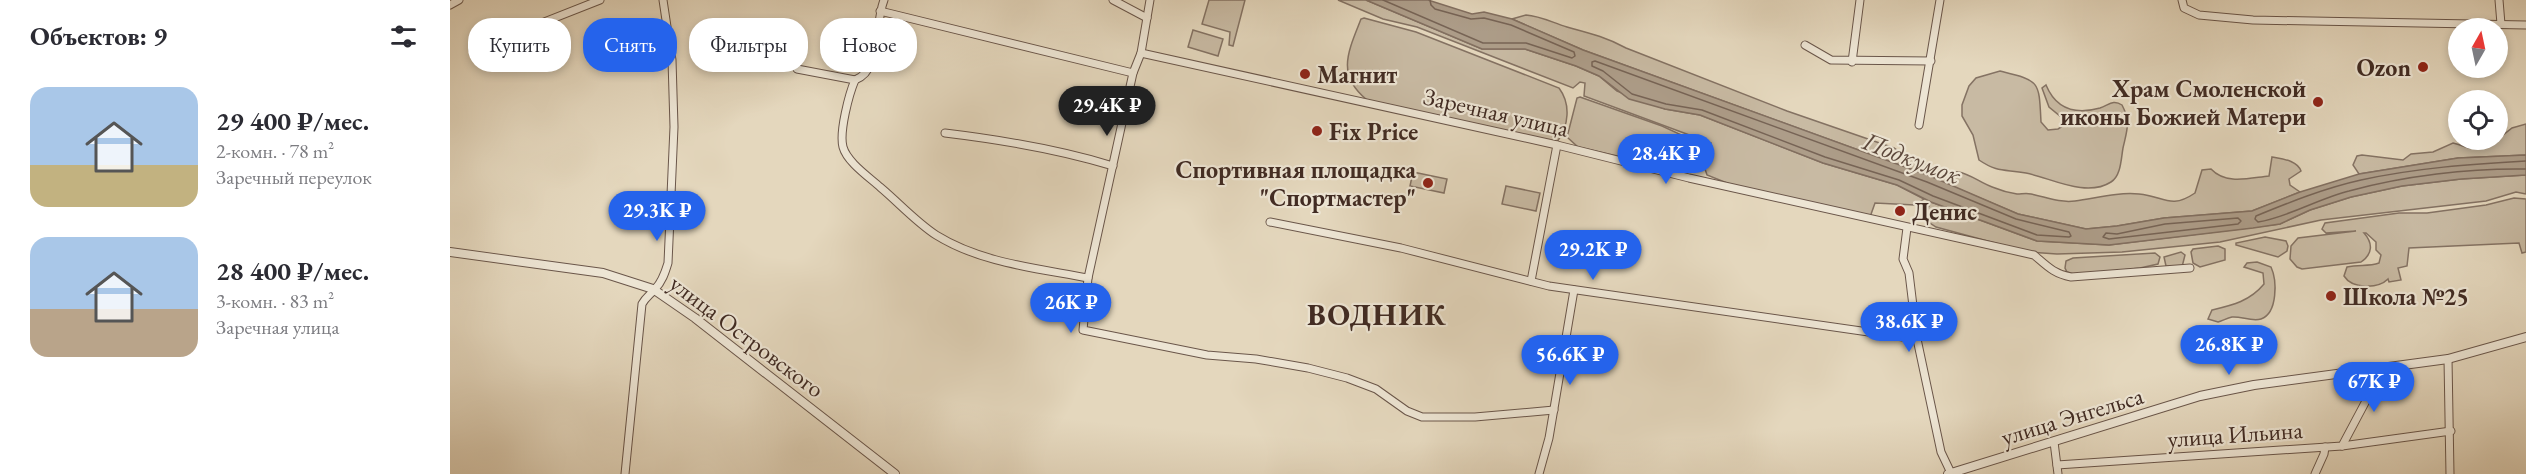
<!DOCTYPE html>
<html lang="ru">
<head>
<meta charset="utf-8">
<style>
  :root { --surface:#fff; --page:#f7f7f7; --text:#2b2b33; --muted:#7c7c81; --accent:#2563eb }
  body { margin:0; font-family:"EB Garamond",serif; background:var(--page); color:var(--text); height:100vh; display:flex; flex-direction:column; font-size:22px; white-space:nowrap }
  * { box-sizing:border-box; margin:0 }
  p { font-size:20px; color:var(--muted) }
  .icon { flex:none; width:33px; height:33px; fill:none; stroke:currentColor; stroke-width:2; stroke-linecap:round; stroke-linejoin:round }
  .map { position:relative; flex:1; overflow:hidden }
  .sheet { display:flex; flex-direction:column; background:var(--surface); width:450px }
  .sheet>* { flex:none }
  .banner { position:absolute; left:18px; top:18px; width:570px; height:54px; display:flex; gap:12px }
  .needle { width:39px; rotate:9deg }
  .tools { position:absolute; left:1998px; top:18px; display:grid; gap:12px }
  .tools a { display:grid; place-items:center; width:60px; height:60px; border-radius:50%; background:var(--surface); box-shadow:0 3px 9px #0003; font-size:30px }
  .price { position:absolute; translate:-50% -51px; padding:0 14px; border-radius:21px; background:var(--accent); color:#fff; font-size:20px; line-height:39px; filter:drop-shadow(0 2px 3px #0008) }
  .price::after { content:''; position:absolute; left:50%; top:36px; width:18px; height:14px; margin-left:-9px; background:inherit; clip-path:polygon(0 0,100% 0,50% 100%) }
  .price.current { background:#222; color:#fff }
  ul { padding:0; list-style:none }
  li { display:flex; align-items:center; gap:18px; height:150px; padding:0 30px }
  li span { display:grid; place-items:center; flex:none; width:168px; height:120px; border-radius:18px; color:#555 }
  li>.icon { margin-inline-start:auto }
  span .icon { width:72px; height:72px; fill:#fffc; stroke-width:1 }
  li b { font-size:26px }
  h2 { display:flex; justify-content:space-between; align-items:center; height:72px; padding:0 30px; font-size:26px }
  .pill { padding:0 21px; border-radius:24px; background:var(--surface); box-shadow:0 3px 9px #0003; font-size:21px; line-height:54px }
  .pill.current { background:var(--accent); color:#fff }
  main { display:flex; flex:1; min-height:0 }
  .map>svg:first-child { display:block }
  .green { fill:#c8baa3; stroke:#847263; stroke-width:1.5 }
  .water { fill:#ad9d89; stroke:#826f60; stroke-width:1.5 }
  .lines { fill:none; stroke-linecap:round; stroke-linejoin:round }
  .shore { stroke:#776456; stroke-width:1.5 }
  .minor-casing { stroke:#6a564a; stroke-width:9 }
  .tertiary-casing { stroke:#6a564a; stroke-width:10 }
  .minor { stroke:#ede5d4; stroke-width:7 }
  .tertiary { stroke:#ede5d4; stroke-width:8 }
  .poi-dot { fill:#8f2418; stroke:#ede5d4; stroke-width:2 }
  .labels { text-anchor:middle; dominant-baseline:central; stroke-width:4.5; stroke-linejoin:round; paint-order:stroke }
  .poi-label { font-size:24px; font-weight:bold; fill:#412b23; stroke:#ede5d4; text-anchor:start }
  .street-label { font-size:24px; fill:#412b23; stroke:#ede5d4 }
  .water-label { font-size:26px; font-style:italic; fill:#5c483c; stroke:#ede5d4 }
  .district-label { font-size:30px; font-weight:bold; letter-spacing:1.5px; fill:#412b23; stroke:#ede5d4 }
</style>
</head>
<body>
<main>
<section class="sheet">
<h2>Объектов: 9<svg class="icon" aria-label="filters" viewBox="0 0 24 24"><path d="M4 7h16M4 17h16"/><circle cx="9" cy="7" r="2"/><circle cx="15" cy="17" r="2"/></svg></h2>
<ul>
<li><span style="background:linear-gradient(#a9c7e8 65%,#c2b280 0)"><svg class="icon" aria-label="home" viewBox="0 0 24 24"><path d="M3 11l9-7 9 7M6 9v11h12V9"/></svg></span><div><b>29 400 ₽/мес.</b><p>2-комн. · 78 m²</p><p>Заречный переулок</p></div></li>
<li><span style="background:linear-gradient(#a9c7e8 60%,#b9a48a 0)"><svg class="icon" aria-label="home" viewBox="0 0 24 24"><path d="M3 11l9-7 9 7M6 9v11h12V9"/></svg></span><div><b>28 400 ₽/мес.</b><p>3-комн. · 83 m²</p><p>Заречная улица</p></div></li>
</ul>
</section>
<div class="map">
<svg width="2076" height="474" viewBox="0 0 2076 474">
  <rect width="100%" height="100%" fill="#e4d7bd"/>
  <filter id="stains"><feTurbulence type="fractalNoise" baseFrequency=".00333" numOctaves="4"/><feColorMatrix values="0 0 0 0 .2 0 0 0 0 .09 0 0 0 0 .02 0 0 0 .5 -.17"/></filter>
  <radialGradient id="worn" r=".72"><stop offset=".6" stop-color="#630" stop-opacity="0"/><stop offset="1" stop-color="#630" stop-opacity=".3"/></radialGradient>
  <g class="green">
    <polygon points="759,0 795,0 783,46 779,45 780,32 752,24"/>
    <polygon points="888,0 916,0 1032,49 1075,49 1126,66 1149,76 1167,91 1215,109 1250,115 1373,163 1447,185 1474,199 1465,205 1425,203 1420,217 1287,187 1257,175 1254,166 1261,143 1134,96 1135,83 1130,82 1123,88 967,27 933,19"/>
    <path d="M1076 15C1091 16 1103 23 1117 27 1139 33 1156 37 1176 48L1337 111 1444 148 1457 157 1480 166V176L1133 50 1062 19Z"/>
    <path d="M914 18 966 32 1109 88C1121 104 1119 126 1107 142L917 100C886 75 898 52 911 19Z"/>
    <polygon points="743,30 773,39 768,56 738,47"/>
    <path d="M1550 71C1590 81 1589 80 1591 122L1598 130 1608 129 1613 126 1611 117 1599 107 1592 88 1596 85C1606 109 1625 115 1650 108 1659 105 1663 99 1672 105 1681 122 1677 130 1673 148 1671 159 1671 176 1661 182 1636 198 1601 178 1576 173 1555 169 1548 173 1529 160L1523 135 1512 116V105L1519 86 1526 78Z"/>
    <polygon points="1130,97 1212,126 1251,144 1255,148 1246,169 1237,172 1128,147 1117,137 1127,98"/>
    <path d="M2076 124V155L2008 158 1909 174 1903 165 1907 156 1912 155 1953 160 1961 154 1983 152 2003 143C2021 147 2019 154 2034 140H2048V136L2053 135 2062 128Z"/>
    <path d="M1822 157C1832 159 1847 160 1851 171L1839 179 1840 185 1850 192 1802 211 1714 218 1667 226 1636 229 1568 214 1487 180C1509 160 1524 182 1545 188 1552 191 1560 193 1567 194 1572 194 1576 193 1581 194 1596 197 1609 203 1625 201 1647 198 1667 192 1689 194 1714 196 1720 210 1745 193L1752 170 1761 169C1776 185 1799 178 1819 176Z"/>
    <polygon points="963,172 997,179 994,193 960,186"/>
    <polygon points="2076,175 2076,194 2066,192 2036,201 1871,220 1770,242 1672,252 1607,254 1578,252 1486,227 1477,221 1477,210 1481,202 1587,241 1659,245 1830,224 1860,210 1901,197 1952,186 2011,179"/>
    <polygon points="1056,186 1090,193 1086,211 1052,204"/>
    <path d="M2064 198 2076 199V252L2072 253 2069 243 1959 248 1957 266 1948 268 1951 280 1939 282 1938 279C1928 289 1902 289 1894 276L1897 267C1909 264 1918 267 1929 263L1931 255 1926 250V242L1916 233H1914C1923 243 1923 254 1911 262L1852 269 1847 267 1840 259 1841 246 1848 238 1906 231 1876 233 1872 229 1875 223 1949 213H1977L2036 205Z"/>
    <polygon points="1815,237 1836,241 1838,246 1837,251 1828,257 1786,245 1786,243"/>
    <polygon points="1768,246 1775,249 1775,260 1750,267 1743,263 1741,252 1743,249"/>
    <polygon points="1731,252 1735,255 1732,267 1716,266 1714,257"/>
    <polygon points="1705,253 1710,257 1708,264 1690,268 1627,275 1617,272 1615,268 1616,261 1623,258"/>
    <path d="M1807 262 1821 267C1827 280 1828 313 1811 319 1802 322 1791 316 1782 317 1777 318 1772 321 1768 322L1758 319 1762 310C1783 305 1800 301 1814 284L1813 273 1794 267 1797 263Z"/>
  </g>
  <polygon class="water" points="916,0 978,0 1022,14 1034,12 1062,19 1133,50 1480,176 1568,214 1636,229 1667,226 1714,218 1802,211 1850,192 1909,174 2008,158 2076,155 2076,175 2011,179 1952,186 1901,197 1860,210 1830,224 1803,228 1659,245 1587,241 1481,202 1447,185 1373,163 1250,115 1215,109 1179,99 1149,76 1126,66 1075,49 1032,49"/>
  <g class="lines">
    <g class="shore">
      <polyline points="933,0 1033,43 1076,43 1122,58 1125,56 1124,52 1061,25 1034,18 1021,19 985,9 981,5 980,0"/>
      <polygon points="1145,61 1477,182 1566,219 1619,232 1621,236 1619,237 1587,235 1483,196 1449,180 1375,157 1252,110 1216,104 1182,94 1153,71 1142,66 1142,62"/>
      <path d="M2076 161C2021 164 1966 168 1911 180 1875 188 1840 202 1806 216L1805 219 1808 222C1839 217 1867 199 1899 191 1953 176 2020 168 2076 169"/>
      <polygon points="1788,218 1791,221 1788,224 1659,239 1653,237 1656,233 1667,234 1715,224"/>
    </g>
    <g class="minor-casing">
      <g id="minor">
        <path d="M434 0C424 25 432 70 405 80 399 94 389 132 393 147 397 162 419 177 430 187 448 202 466 222 486 235 531 263 586 268 638 278L633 330 757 355 806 359 858 368 897 378 926 389 957 411 972 417H1025L1104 410"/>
        <polyline points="663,0 697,18"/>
        <polyline points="1732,0 1734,8 1749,15 1803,20 2076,25"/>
        <polyline points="2049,0 2051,24"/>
        <polyline points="0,5 9,0"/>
        <polyline points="430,11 683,73"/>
        <polyline points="1355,45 1381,60 1481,61"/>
        <polyline points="23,50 150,0"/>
        <path d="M691 53 1107 145 1239 178 1584 255C1597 266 1604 274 1621 277L1740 268"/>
        <polyline points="1402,62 1410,0"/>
        <polyline points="347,69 405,80"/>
        <polyline points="1469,125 1490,0"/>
        <path d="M495 133C553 140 608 149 663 166"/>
        <polyline points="820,222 951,248 1099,286 1467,339"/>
        <polyline points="1457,228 1453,259 1459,273 1467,339 1491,452 1501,473"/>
        <polyline points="638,278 683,73 691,53 700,0"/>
        <polyline points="1081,281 1107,145"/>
        <polyline points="1998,359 2000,474"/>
        <polyline points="1604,442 1608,474"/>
        <polyline points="1892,446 1934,367"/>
        <polyline points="1607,465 1892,446 2001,431"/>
        <path d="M175 474 192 304C196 297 200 295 205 289 212 282 215 273 218 263L224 127 222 60 213 0"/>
        <polyline points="1089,474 1099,438 1124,290"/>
        <polyline points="1865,474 1874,454 1875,447"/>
      </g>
    </g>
    <g class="tertiary-casing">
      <g id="tertiary">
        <polyline points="0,252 153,273 203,289 245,318 445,474"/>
        <polyline points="1498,474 1750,396 1804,385 1998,359 2076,337"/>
      </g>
    </g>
    <use href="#minor" class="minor"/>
    <use href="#tertiary" class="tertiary"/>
  </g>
  <g class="poi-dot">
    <circle cx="1973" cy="67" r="6"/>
    <circle cx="855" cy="74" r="6"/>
    <circle cx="1868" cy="102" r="6"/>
    <circle cx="867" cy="131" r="6"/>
    <circle cx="978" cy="183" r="6"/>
    <circle cx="1450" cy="211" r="6"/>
    <circle cx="1881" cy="296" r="6"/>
  </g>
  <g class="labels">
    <g class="poi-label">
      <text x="1961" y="67" text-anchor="end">Ozon</text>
      <text x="867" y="74">Магнит</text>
      <text x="1856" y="88" text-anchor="end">Храм Смоленской<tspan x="1856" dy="28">иконы Божией Матери</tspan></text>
      <text x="879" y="131">Fix Price</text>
      <text x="966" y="169" text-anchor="end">Спортивная площадка<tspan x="966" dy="28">"Спортмастер"</tspan></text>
      <text x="1462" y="211">Денис</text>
      <text x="1893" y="296">Школа №25</text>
    </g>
    <g class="street-label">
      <text transform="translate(1046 112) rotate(13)">Заречная улица</text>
      <text transform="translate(297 336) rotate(37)">улица Островского</text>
      <text transform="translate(1622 416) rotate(-17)">улица Энгельса</text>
      <text transform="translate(1785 434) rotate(-4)">улица Ильина</text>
    </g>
    <g class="water-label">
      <text transform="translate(1462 158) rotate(21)">Подкумок</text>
    </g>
    <g class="district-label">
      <text x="927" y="314">ВОДНИК</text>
    </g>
  </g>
  <rect width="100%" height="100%" filter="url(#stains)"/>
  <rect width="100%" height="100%" fill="url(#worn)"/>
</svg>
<div class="tools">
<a><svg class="needle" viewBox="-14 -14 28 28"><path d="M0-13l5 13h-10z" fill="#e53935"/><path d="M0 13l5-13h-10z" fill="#7c7c81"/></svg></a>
<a><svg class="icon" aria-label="locate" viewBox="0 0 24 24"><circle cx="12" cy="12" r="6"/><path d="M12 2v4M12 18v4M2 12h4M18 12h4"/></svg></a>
</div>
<b class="price current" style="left:657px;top:137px">29.4K ₽</b>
<b class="price" style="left:1216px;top:185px">28.4K ₽</b>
<b class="price" style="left:207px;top:242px">29.3K ₽</b>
<b class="price" style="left:1143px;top:281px">29.2K ₽</b>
<b class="price" style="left:621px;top:334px">26K ₽</b>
<b class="price" style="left:1459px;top:353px">38.6K ₽</b>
<b class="price" style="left:1779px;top:376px">26.8K ₽</b>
<b class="price" style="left:1120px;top:386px">56.6K ₽</b>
<b class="price" style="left:1924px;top:413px">67K ₽</b>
<div class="banner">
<a class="pill">Купить</a>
<a class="pill current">Снять</a>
<a class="pill">Фильтры</a>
<a class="pill">Новое</a>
</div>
</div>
</main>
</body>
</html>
